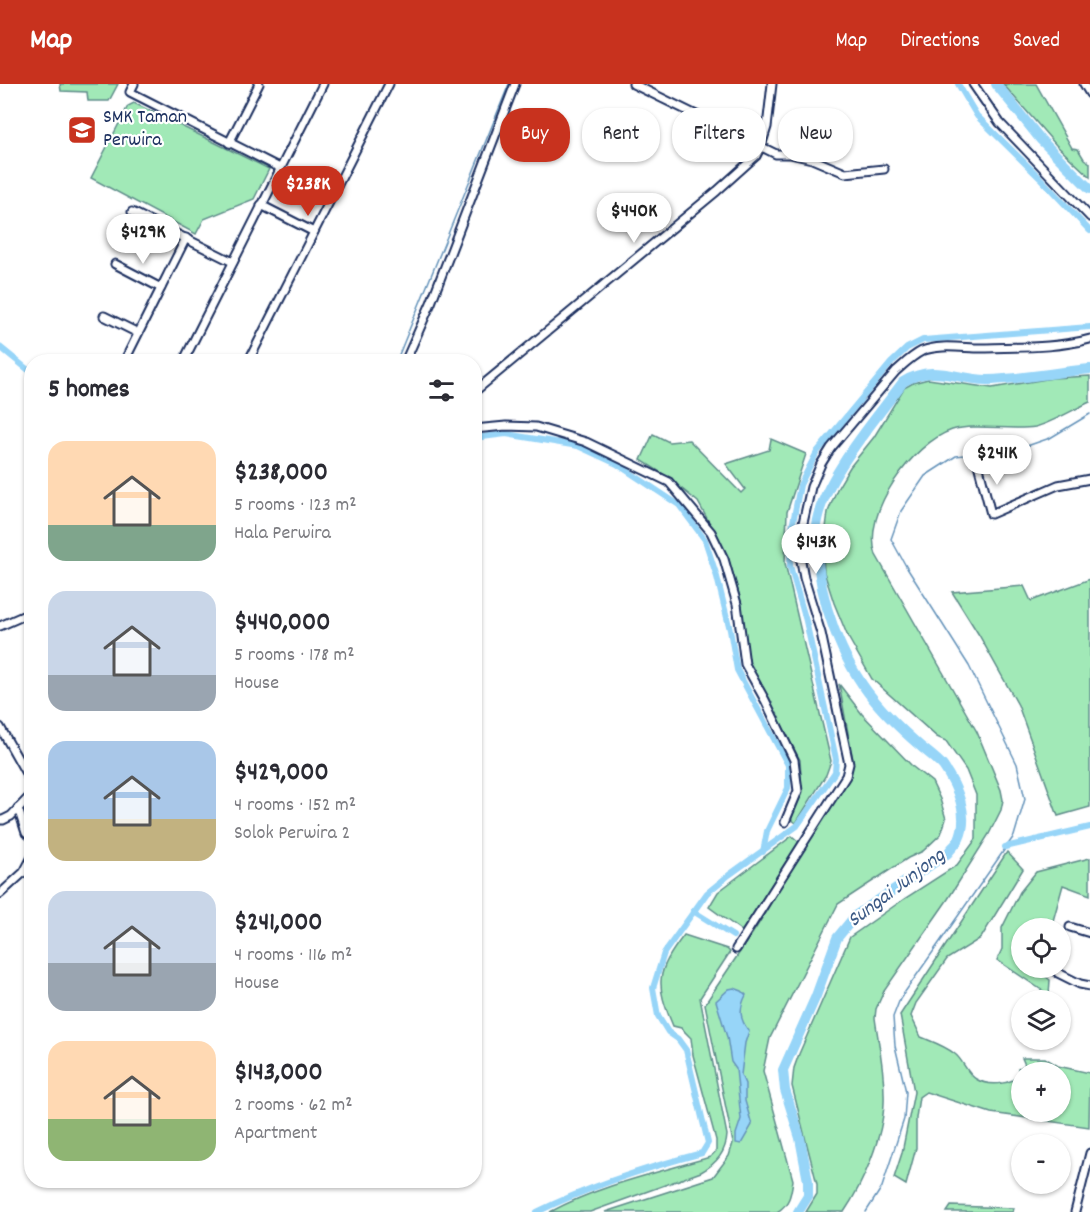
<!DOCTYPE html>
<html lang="en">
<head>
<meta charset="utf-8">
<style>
  :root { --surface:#fff; --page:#f2f2f3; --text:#2b2b33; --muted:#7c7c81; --accent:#c8321e }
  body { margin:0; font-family:Dekko,sans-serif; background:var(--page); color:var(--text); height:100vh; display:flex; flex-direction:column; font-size:22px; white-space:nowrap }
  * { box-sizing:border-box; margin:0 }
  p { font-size:20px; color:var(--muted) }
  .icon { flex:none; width:33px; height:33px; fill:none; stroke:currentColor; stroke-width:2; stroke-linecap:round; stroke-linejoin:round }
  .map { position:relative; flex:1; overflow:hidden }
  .drawer { position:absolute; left:24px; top:270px; width:458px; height:834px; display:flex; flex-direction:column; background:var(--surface); border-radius:24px; box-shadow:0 2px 4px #0004 }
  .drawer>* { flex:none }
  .hud { position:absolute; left:500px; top:24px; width:500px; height:54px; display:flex; gap:12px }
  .tools { position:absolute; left:1011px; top:834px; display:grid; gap:12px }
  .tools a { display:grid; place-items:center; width:60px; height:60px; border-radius:50%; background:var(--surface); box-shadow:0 2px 4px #0004; font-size:30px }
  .price { position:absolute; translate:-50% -51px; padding:0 14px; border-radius:21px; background:#fff; color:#222; font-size:20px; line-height:39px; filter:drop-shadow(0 2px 3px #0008) }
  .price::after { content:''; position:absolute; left:50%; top:36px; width:18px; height:14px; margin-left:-9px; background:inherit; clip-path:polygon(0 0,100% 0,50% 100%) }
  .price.active { background:var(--accent); color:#fff }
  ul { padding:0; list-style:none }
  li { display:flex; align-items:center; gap:18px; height:150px; padding:0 24px }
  li span { display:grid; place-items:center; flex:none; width:168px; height:120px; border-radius:18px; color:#555 }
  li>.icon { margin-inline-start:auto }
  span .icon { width:72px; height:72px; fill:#fffc; stroke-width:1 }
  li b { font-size:26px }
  h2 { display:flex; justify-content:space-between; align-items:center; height:72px; padding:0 24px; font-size:26px }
  .chip { padding:0 21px; border-radius:24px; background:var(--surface); box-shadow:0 2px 4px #0004; font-size:21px; line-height:54px }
  .chip.active { background:var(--accent); color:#fff }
  header { display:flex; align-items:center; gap:36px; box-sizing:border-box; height:84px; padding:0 30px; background:var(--accent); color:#fff }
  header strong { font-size:28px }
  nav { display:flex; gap:33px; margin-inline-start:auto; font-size:21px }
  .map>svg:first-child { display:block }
  .green { fill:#a1e9b7; stroke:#5e8c8a; stroke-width:1.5; fill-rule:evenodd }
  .water { fill:#97d5f8; stroke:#6593ba; stroke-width:1.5 }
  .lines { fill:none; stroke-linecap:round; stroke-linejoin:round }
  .stream { stroke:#6593ba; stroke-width:1.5 }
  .canal { stroke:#97d5f8; stroke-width:6 }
  .river { stroke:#97d5f8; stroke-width:10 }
  .street-casing { stroke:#1b2f5e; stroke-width:11 }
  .street { stroke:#fff; stroke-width:7 }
  .labels { text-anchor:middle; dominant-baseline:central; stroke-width:4.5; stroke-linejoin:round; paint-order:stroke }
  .poi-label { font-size:20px; fill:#1b2f5e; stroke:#fff; text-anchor:start }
  .water-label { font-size:21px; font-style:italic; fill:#3a5884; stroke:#fff }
</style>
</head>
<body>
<header>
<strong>Map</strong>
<nav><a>Map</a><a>Directions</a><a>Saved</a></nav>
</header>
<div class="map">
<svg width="1090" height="1128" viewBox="0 0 1090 1128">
  <rect width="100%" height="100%" fill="#fff"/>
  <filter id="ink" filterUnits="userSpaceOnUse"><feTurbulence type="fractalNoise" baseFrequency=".0167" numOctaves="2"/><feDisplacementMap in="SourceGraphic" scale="12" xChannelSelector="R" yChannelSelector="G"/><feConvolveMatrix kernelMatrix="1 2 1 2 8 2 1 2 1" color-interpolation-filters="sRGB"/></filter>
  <g filter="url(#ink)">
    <g class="green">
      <polygon points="60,0 118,0 109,17 88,17 87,8 61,7"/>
      <polygon points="1003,0 1036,0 1072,64 1078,65 1084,75 1090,79 1090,93 1056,61"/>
      <polygon points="134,19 269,85 254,115 204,135 196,150 91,94 128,22"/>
      <path d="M1090 292V318C1076 324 1050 340 1035 343 1011 347 975 339 952 346 913 359 861 429 876 471L977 648 1001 706 1003 716 1001 726 989 750 948 815 884 907 876 925 875 934C879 962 885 991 884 1019 883 1053 863 1100 844 1128H806L817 1110V1100L792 1002 794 984 799 970 850 853 904 815 957 781 976 755V711L966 686 946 657 937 653 872 595 848 553 834 519 824 488 823 468 828 428 837 405 850 383 874 353 904 304 913 299 928 295 992 304 1053 294Z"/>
      <polygon points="653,350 669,358 689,356 741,409 745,405 726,380 769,366 771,355 806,370 787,428 785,479 831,677 826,691 796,739 791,735 802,706 800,676 747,578 741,517 728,473 698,418 665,391 641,376"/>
      <polygon points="1090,495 1090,723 1058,732 1018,621 979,551 952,508 1024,502 1031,517"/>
      <path d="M839 600 862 630 913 683 932 698 940 715 946 735 941 750 923 767 908 774 838 820 770 954 763 987 793 1096C791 1110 790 1120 777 1128H605L713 1093 729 1072 733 1059 705 920 756 844 851 686 853 676Z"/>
      <polygon points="792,752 799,758 742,847 709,823 718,808"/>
      <path d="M1007 768 1023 785 981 854 947 875 916 919 911 932 921 953C933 958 945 962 955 970 963 976 967 990 976 995 987 1002 1012 1002 1019 990L1018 985 1025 981 1022 974H1045L1058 982 1090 989 1089 1043 991 1029 926 1008 919 1013 916 1034V1064L906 1101 894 1094 902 1069 914 1008 900 931ZM1022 988H1060V1028H1022Z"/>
      <polygon points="1090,774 1090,811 1063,801 1051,844 1022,844 1022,884 1041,884 1040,888 1050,896 1049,911 997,876 1002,865 1002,844 1020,808 1036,788"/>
      <path d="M684 851 727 865 730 868 700 914 727 1051C726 1069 716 1080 701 1088L590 1128H550C600 1101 656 1089 710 1073L716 1067V1056L693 971 691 954 681 944 673 942C655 899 656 888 684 851Z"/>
      <polygon points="951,1122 1014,1124 1013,1128 947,1128"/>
    </g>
    <path class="water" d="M734 904 742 907 746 911C739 925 739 935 749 947L745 959 741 991 745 1000V1017L752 1041 741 1060 736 1059V1050L741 1035 736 985 731 978 727 953 716 917 729 905Z"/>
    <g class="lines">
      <g class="stream">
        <polyline points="396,278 509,0"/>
        <polyline points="866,1128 882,1103 904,1035 906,1008 895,962 893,933 900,915 1014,752 1025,715 1017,680 969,582 907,484 891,455 901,427 925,392 956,372 1024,363 1050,354 1090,330"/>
      </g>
      <g class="canal">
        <polyline points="958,0 977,32 1040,94 1090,147"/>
        <polyline points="0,263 32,289"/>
        <polyline points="474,354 506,350 578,362 617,380 679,421 705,456 717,493 730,546 737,586 788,681 788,704 767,747 763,768"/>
        <polyline points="1005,763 1090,743"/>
        <polyline points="693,827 733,852"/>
        <path d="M537 1128C590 1102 645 1084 702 1069L708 1059 686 966 678 955 668 948 658 932 653 904 664 869 707 809 729 791 797 742 835 688 836 675 806 537 790 482 791 449 800 401 817 368 846 333 891 279 907 264 923 256 1090 243"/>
      </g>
      <g class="river">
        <polyline points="996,0 1041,56 1090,105"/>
        <path d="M798 1128 808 1112V1097L800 1054 785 1006 783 986 816 912 837 854 855 832 948 769C951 764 957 760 959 755 970 731 957 702 943 682 936 674 927 668 919 661 903 647 887 632 874 616 841 576 819 516 817 464 816 457 815 449 816 441 823 395 875 336 903 298 935 279 955 296 988 296 1022 295 1057 288 1090 285"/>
      </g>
      <g class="street-casing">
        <g id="street">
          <polyline points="134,0 130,8 280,84"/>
          <polyline points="633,0 776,70 790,70 812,75 845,89 884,85"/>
          <polyline points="973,0 1000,39 1090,133"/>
          <polyline points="1084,0 1090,10"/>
          <polyline points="229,59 259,0"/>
          <polyline points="261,121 314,148"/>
          <polyline points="132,128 233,178"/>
          <polyline points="115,180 161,204"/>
          <polyline points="104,232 138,249"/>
          <polyline points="124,278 186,154"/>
          <polyline points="183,278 323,0"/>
          <polyline points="248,278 389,0"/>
          <polyline points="405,278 431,219 515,0"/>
          <polyline points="474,308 717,107 756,72 761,62 767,43 772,0"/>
          <polyline points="474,345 506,342 536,343 586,358 669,398 711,448 724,475 737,520 745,580 765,616 794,676 798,707 785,738"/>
          <polyline points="978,380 991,430 1058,401 1090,395"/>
          <polyline points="0,542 32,528"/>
          <polyline points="0,643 32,700"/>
          <polyline points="18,724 26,749 32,753"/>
          <polyline points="0,736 3,736 11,732 32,710"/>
          <polyline points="0,810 24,788 32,773"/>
          <polyline points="1070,843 1090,849"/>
          <path d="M736 865 846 692 849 680 821 549 804 494 800 471 801 448 811 403 821 380 831 364 896 287C904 280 912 272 922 267 941 259 967 265 987 264 1020 263 1058 264 1090 255"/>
          <polyline points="1058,889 1080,900 1090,902"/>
          <polyline points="1075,1128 1090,1069"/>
        </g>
      </g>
      <use href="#street" class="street"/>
    </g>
  </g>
  <defs>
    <g id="school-square" transform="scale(1.5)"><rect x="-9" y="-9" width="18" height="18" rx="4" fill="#c8321e" stroke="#fff"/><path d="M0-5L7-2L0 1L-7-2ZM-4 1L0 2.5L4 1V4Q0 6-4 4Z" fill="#fff"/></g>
  </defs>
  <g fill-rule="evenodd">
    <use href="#school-square" x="82" y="46"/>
  </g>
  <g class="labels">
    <g class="poi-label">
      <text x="103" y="34">SMK Taman<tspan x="103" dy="23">Perwira</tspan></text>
    </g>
    <g class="water-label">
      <text transform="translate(897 805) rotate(-37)">Sungai Junjong</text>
    </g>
  </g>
</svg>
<div class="tools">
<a><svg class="icon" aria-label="locate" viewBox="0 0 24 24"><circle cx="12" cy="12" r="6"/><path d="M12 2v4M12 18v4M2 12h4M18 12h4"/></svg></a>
<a><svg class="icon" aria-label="layers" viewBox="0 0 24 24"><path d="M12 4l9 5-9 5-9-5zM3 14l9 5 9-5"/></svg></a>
<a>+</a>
<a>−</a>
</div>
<b class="price active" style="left:308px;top:133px">$238K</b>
<b class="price" style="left:634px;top:160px">$440K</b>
<b class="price" style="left:143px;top:181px">$429K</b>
<b class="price" style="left:997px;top:402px">$241K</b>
<b class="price" style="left:816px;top:491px">$143K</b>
<div class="hud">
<a class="chip active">Buy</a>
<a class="chip">Rent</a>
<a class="chip">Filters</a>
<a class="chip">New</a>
</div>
<section class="drawer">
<h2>5 homes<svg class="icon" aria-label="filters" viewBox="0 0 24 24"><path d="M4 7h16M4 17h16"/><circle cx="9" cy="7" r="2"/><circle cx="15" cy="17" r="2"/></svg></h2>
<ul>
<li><span style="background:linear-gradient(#ffd9b3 70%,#7fa58c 0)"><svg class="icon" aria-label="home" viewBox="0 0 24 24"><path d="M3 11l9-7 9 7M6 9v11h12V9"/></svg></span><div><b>$238,000</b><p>5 rooms · 123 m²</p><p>Hala Perwira</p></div></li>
<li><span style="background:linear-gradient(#c9d6e8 70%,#9aa5b1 0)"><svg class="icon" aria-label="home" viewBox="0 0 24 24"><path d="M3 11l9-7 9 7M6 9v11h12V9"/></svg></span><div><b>$440,000</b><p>5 rooms · 178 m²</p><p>House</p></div></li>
<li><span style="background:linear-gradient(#a9c7e8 65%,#c2b280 0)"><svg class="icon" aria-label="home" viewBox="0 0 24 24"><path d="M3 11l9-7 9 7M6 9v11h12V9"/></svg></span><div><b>$429,000</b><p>4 rooms · 152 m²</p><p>Solok Perwira 2</p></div></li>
<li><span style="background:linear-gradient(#c9d6e8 60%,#9aa5b1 0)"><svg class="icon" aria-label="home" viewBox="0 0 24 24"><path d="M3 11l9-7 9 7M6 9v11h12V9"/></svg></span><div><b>$241,000</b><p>4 rooms · 116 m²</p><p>House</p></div></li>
<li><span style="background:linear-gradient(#ffd9b3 65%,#8fb573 0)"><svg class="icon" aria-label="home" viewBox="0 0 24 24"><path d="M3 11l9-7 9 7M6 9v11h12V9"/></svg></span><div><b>$143,000</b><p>2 rooms · 62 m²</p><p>Apartment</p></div></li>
</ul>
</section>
</div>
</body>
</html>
